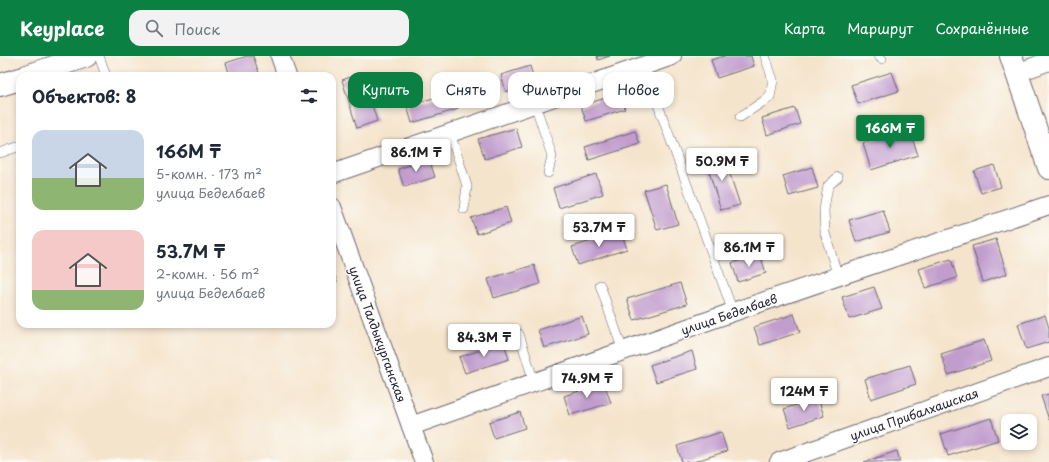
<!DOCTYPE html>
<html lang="ru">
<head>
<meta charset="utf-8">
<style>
  :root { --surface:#fff; --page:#f2f2f3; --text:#1f2937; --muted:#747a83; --accent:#0b8043 }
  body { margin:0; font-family:"Playpen Sans",sans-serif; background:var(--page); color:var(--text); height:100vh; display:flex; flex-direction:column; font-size:15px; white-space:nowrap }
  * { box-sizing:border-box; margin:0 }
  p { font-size:13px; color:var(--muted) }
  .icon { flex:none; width:22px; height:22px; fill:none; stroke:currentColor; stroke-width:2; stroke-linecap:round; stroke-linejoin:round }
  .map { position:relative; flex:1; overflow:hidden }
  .sheet { position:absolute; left:16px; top:16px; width:320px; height:256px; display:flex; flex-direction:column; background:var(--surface); border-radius:12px; box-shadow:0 2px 6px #0003 }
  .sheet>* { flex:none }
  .guide { position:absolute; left:348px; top:16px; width:380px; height:36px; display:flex; gap:8px }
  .fabs { position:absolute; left:1001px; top:358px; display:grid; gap:8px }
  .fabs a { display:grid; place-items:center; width:36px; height:36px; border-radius:8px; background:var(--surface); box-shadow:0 2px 6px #0003; font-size:20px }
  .price { position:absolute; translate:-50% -34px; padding:0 9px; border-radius:4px; background:#fff; color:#222; font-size:13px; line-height:26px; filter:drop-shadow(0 1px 2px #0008) }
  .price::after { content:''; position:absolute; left:50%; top:24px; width:12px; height:9px; margin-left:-6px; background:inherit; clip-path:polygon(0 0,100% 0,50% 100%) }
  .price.selected { background:var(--accent); color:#fff }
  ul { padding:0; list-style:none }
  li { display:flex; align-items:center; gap:12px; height:100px; padding:0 16px }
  li span { display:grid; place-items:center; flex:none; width:112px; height:80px; border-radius:12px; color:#555 }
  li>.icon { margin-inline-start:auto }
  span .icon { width:48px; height:48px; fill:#fffc; stroke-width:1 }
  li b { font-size:17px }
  h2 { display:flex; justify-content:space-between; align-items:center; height:48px; padding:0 16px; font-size:17px }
  .chip { padding:0 14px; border-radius:12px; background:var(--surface); box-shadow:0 2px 6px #0003; font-size:14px; line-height:36px }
  .chip.selected { background:var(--accent); color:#fff }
  header { display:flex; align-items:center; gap:24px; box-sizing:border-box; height:56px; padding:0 20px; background:var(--accent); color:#fff }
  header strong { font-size:19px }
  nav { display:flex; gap:22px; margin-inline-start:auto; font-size:14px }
  .search { width:280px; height:36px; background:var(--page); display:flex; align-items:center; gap:10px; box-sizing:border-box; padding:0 14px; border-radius:12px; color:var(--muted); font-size:15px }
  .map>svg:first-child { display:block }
  .building { fill:#c19dce }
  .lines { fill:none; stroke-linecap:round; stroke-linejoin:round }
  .service-casing { stroke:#6c666e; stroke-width:10 }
  .minor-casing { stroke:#6c666e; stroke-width:20 }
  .tertiary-casing { stroke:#6c666e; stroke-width:24 }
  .service { stroke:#fff; stroke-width:9 }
  .minor { stroke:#fff; stroke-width:18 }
  .tertiary { stroke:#fff; stroke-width:22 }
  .labels { text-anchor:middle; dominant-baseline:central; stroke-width:3; stroke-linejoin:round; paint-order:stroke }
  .street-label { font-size:12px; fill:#22223b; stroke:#fdfcf7 }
</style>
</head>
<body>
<header>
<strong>Keyplace</strong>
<div class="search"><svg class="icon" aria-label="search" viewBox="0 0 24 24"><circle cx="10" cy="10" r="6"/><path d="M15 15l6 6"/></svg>Поиск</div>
<nav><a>Карта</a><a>Маршрут</a><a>Сохранённые</a></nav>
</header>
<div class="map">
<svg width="1049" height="406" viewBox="0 0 1049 406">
  <rect width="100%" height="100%" fill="#fdfcf7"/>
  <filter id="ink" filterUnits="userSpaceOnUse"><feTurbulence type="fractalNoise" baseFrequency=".025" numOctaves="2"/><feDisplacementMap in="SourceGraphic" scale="8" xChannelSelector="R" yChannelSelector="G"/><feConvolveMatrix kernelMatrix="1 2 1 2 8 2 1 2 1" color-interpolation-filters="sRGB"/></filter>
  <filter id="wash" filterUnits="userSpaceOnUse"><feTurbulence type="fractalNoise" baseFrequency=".012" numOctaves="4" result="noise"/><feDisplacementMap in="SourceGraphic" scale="16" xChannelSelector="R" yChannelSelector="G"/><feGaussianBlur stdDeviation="0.9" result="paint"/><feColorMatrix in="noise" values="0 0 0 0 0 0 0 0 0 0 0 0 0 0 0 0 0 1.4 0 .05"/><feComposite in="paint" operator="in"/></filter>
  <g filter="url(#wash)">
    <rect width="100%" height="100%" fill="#f5e4cc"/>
    <g id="blocks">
      <g class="building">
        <polygon points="247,0 253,0 260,20 230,20 226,7"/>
        <polygon points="597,0 610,0 598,4"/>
        <polygon points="724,0 751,0 754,10 717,22 711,4"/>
        <polygon points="530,10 535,27 506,36 501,19"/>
        <polygon points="892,16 899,35 858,48 851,29"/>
        <polygon points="362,17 377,65 357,72 342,24"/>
        <polygon points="453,36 458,53 412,67 407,50"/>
        <polygon points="620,37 625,53 586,65 581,50"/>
        <polygon points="795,52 800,68 767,79 762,62"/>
        <polygon points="516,72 522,91 485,103 478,83"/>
        <polygon points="909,73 918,99 871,114 863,87"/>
        <polygon points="635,75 640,88 589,104 585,91"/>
        <polygon points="723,97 740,149 721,154 705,103"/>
        <polygon points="429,103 435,121 404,131 398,113"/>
        <polygon points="994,109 1001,131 981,137 974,115"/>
        <polygon points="812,111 818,132 789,140 783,120"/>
        <polygon points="596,118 603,138 559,152 553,132"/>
        <polygon points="666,128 678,168 657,174 644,134"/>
        <polygon points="506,151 511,167 477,178 471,162"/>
        <polygon points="883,154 890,176 856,186 849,164"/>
        <polygon points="621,176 627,193 578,209 572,191"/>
        <polygon points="996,183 1007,218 983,226 972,190"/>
        <polygon points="760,198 766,217 738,226 732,207"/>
        <polygon points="951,203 957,222 925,232 919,213"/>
        <polygon points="534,209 540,228 494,242 488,223"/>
        <polygon points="332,211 337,226 332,227"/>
        <polygon points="680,227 687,248 634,264 627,243"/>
        <polygon points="874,231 882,253 849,263 842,241"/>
        <polygon points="794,258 800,276 760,289 754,271"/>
        <polygon points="1045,259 1049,272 1049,286 1026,293 1018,268"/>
        <polygon points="582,260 588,278 544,292 538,274"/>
        <polygon points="984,284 991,305 948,319 941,298"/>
        <polygon points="504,287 509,303 465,317 459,301"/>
        <polygon points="692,295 697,313 656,326 650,309"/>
        <polygon points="910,309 916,328 871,343 865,323"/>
        <polygon points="604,327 611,347 570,359 564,340"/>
        <polygon points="1049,338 1049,364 1041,340"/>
        <polygon points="818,342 824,360 790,371 784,353"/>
        <polygon points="520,356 525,372 494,382 489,366"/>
        <polygon points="991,362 998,384 948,400 941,378"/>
        <polygon points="721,376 727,395 693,406 682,406 677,390"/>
        <polygon points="897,395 900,406 864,406"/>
      </g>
    </g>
  </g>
  <g filter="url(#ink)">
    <use href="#blocks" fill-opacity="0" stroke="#6c666e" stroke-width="1"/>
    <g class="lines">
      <g class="service-casing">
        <g id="service">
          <polyline points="99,0 106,20"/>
          <polyline points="878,0 882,3"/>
          <polyline points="644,10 733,256"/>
          <polyline points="535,48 552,100 548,117"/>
          <polyline points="740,61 770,41 773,24 765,0"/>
          <polyline points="450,77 467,130 464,153"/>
          <polyline points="0,97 20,90"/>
          <polyline points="838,121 828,130 824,154 825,177 838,221"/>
          <polyline points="600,229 623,295"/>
          <polyline points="519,278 534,326"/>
        </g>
      </g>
      <g class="minor-casing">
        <g id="minor">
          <polyline points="280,0 287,20"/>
          <polyline points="1017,17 1049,5"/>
          <polyline points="332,118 672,0"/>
          <polyline points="332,151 424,406"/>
          <polyline points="411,370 733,256 1049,149"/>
          <polyline points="779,406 1049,311"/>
        </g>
      </g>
      <g class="tertiary-casing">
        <g id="tertiary">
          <polyline points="1011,0 1049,112"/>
          <polyline points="27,20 86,0"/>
          <polyline points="0,29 20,23"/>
        </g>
      </g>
      <use href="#service" class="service"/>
      <use href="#minor" class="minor"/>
      <use href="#tertiary" class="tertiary"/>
    </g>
  </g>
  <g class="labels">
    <g class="street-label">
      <text transform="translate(729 258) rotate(-19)">улица Беделбаев</text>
      <text transform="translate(378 278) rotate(70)">улица Талдыкурганская</text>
      <text transform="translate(914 358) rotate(-19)">улица Прибалхашская</text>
    </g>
  </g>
</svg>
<div class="fabs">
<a><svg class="icon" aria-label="layers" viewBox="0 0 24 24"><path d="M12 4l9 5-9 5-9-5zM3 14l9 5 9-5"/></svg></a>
</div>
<b class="price selected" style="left:890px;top:93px">166M ₸</b>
<b class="price" style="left:416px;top:117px">86.1M ₸</b>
<b class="price" style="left:722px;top:126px">50.9M ₸</b>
<b class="price" style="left:599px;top:192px">53.7M ₸</b>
<b class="price" style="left:749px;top:212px">86.1M ₸</b>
<b class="price" style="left:484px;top:302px">84.3M ₸</b>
<b class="price" style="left:587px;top:343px">74.9M ₸</b>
<b class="price" style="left:804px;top:356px">124M ₸</b>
<div class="guide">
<a class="chip selected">Купить</a>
<a class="chip">Снять</a>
<a class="chip">Фильтры</a>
<a class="chip">Новое</a>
</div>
<section class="sheet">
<h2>Объектов: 8<svg class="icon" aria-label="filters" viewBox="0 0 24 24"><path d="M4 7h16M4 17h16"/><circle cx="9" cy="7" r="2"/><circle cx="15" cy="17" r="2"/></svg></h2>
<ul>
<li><span style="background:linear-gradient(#c9d6e8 60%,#8fb573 0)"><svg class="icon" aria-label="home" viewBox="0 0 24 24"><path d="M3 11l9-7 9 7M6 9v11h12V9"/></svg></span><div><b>166M ₸</b><p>5-комн. · 173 m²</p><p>улица Беделбаев</p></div></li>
<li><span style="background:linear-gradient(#f6c9c9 75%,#8fb573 0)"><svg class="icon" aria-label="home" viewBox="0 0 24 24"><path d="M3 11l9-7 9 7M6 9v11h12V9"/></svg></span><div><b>53.7M ₸</b><p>2-комн. · 56 m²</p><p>улица Беделбаев</p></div></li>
</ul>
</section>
</div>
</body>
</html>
